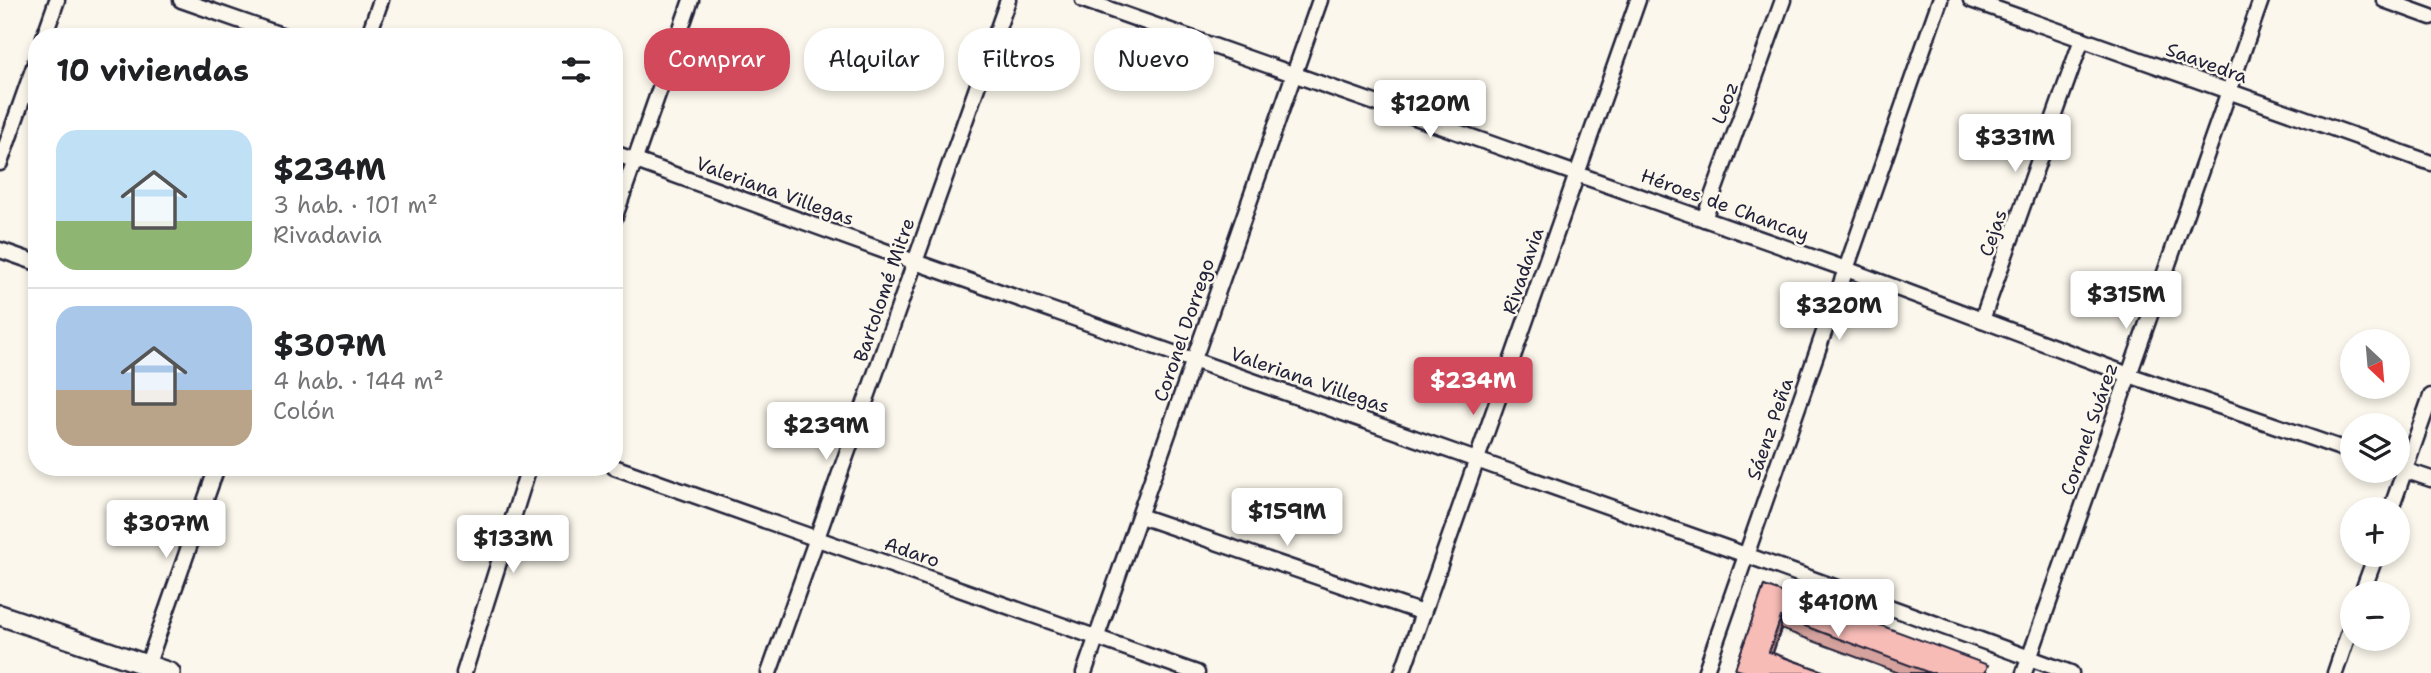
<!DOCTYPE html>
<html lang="es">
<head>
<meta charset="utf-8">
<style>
  :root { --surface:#fff; --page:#f2f2f2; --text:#202124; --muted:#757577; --line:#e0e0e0; --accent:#d1495b }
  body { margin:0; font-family:"Shantell Sans",sans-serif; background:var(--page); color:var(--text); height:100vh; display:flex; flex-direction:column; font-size:26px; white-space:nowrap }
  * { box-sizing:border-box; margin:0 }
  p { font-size:23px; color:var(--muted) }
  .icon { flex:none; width:38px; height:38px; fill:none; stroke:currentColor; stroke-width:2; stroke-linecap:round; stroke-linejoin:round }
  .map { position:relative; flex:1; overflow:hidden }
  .panel { position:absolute; left:28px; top:28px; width:595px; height:448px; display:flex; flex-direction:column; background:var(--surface); border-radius:28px; box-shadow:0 4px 10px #0003 }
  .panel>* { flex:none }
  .hud { position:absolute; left:644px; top:28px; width:665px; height:63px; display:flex; gap:14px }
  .needle { width:46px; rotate:154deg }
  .fabs { position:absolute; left:2340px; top:329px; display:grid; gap:14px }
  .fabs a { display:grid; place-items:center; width:70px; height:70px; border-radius:50%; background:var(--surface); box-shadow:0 4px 10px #0003; font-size:35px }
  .price { position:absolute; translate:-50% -60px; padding:0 16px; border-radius:7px; background:#fff; color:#222; font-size:23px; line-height:46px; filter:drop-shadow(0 2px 4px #0008) }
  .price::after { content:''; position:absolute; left:50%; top:42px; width:21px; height:16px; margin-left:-10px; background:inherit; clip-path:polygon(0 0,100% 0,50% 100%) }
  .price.current { background:var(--accent); color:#fff }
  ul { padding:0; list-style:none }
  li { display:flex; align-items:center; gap:21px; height:175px; padding:0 28px }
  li+li { border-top:2px solid var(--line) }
  li span { display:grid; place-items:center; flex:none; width:196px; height:140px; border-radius:21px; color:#555 }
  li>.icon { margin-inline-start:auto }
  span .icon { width:84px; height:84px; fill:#fffc; stroke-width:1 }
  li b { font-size:30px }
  h2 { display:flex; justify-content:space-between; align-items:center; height:84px; padding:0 28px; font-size:30px }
  .chip { padding:0 24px; border-radius:28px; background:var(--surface); box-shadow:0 4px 10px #0003; font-size:24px; line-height:63px }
  .chip.current { background:var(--accent); color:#fff }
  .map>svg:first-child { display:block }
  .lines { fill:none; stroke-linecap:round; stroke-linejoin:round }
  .street-casing { stroke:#22223b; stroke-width:19 }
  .secondary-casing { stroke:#22223b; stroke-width:24 }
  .street { stroke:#fbf7ec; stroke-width:14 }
  .secondary { stroke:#fbf7ec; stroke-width:19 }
  .wall { fill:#d5a29d; stroke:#22223b; stroke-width:2 }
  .shaded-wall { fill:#ae8480; stroke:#22223b; stroke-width:2 }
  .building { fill:#f8bcb7; stroke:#22223b; stroke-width:2 }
  .labels { text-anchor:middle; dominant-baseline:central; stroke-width:5; stroke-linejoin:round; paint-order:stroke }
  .street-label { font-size:19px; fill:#22223b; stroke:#fbf7ec }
</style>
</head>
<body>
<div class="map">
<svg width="2431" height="673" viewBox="0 0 2431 673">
  <rect width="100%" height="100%" fill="#fbf7ec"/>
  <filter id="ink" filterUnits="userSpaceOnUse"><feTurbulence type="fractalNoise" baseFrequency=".0143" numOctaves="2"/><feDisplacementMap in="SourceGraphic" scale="14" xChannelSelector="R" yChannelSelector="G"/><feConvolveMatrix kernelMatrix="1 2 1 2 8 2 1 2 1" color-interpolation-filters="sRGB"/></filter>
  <g filter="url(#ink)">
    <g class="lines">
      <g class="street-casing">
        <g id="street">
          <polyline points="181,0 287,37"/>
          <polyline points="1083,0 1846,269 2129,375 2352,452"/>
          <polyline points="1971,0 2431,163"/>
          <polyline points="2384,0 2431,17"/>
          <polyline points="44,37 57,0"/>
          <polyline points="368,37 381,0"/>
          <polyline points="614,153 915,262 1746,555 2071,673"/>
          <polyline points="0,163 37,58"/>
          <polyline points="614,219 691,0"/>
          <polyline points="1704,219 1783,0"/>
          <polyline points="0,250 37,263"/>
          <polyline points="1982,320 2082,39"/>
          <polyline points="614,467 1197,673"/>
          <polyline points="2398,468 2431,479"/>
          <polyline points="2391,509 2431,396"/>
          <polyline points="1140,516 1423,613"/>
          <polyline points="2362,593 2376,555"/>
          <polyline points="145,672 217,467"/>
          <polyline points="464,673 529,467"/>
          <polyline points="769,673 1008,0"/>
          <polyline points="1084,673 1320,0"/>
          <polyline points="1402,673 1638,0"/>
          <polyline points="1705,673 1940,0"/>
          <polyline points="2024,673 2261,0"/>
          <polyline points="2335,673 2352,623"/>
        </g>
      </g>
      <g class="secondary-casing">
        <polyline id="secondary" points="0,615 170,673"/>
      </g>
      <use href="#street" class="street"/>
      <use href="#secondary" class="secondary"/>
    </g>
    <polygon class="wall" points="1764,586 1988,673 1899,673 1781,629 1773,653 1828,673 1735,673 1735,669"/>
    <polygon class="shaded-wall" points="1781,617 1781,629 1769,664 1769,652"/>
    <polygon class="building" points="1764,586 1809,602 1810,599 1988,665 1985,673 1930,673 1781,617 1769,652 1828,673 1748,673 1735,669"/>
  </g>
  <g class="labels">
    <g class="street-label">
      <text transform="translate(2207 63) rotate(20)">Saavedra</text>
      <text transform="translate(1725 103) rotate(-70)">Leoz</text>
      <text transform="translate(775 191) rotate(20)">Valeriana Villegas</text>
      <text transform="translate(1725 205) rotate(20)">Héroes de Chancay</text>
      <text transform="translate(1993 233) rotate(-71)">Cejas</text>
      <text transform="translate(1523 271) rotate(-71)">Rivadavia</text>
      <text transform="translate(884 290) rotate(-71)">Bartolomé Mitre</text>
      <text transform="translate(1184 330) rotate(-71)">Coronel Dorrego</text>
      <text transform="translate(1310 380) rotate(19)">Valeriana Villegas</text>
      <text transform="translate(1770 429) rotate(-71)">Sáenz Peña</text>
      <text transform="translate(2089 429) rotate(-71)">Coronel Suárez</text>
      <text transform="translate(912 552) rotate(19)">Adaro</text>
    </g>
  </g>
</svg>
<div class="fabs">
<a><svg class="needle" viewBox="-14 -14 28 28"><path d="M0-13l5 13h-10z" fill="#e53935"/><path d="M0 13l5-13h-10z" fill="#757577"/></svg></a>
<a><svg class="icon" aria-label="layers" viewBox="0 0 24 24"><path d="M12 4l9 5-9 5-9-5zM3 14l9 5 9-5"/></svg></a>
<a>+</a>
<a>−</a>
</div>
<b class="price" style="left:1430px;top:140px">$120M</b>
<b class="price" style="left:2015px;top:174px">$331M</b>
<b class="price" style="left:2126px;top:331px">$315M</b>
<b class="price" style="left:1839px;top:342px">$320M</b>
<b class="price current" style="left:1473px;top:417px">$234M</b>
<b class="price" style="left:826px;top:462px">$239M</b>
<b class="price" style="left:1287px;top:548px">$159M</b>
<b class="price" style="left:166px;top:560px">$307M</b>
<b class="price" style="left:513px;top:575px">$133M</b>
<b class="price" style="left:1838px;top:639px">$410M</b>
<div class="hud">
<a class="chip current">Comprar</a>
<a class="chip">Alquilar</a>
<a class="chip">Filtros</a>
<a class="chip">Nuevo</a>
</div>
<section class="panel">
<h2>10 viviendas<svg class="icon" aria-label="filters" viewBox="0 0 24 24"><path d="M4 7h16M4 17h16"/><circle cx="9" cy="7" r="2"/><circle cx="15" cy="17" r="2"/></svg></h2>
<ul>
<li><span style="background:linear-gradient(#bfe0f5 65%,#8fb573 0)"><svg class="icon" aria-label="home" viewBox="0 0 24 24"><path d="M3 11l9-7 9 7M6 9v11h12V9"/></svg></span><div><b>$234M</b><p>3 hab. · 101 m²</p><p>Rivadavia</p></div></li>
<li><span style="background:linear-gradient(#a9c7e8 60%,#b9a48a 0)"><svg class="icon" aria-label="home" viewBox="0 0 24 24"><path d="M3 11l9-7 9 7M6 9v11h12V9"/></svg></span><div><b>$307M</b><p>4 hab. · 144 m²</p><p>Colón</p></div></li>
</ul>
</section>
</div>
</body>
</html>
